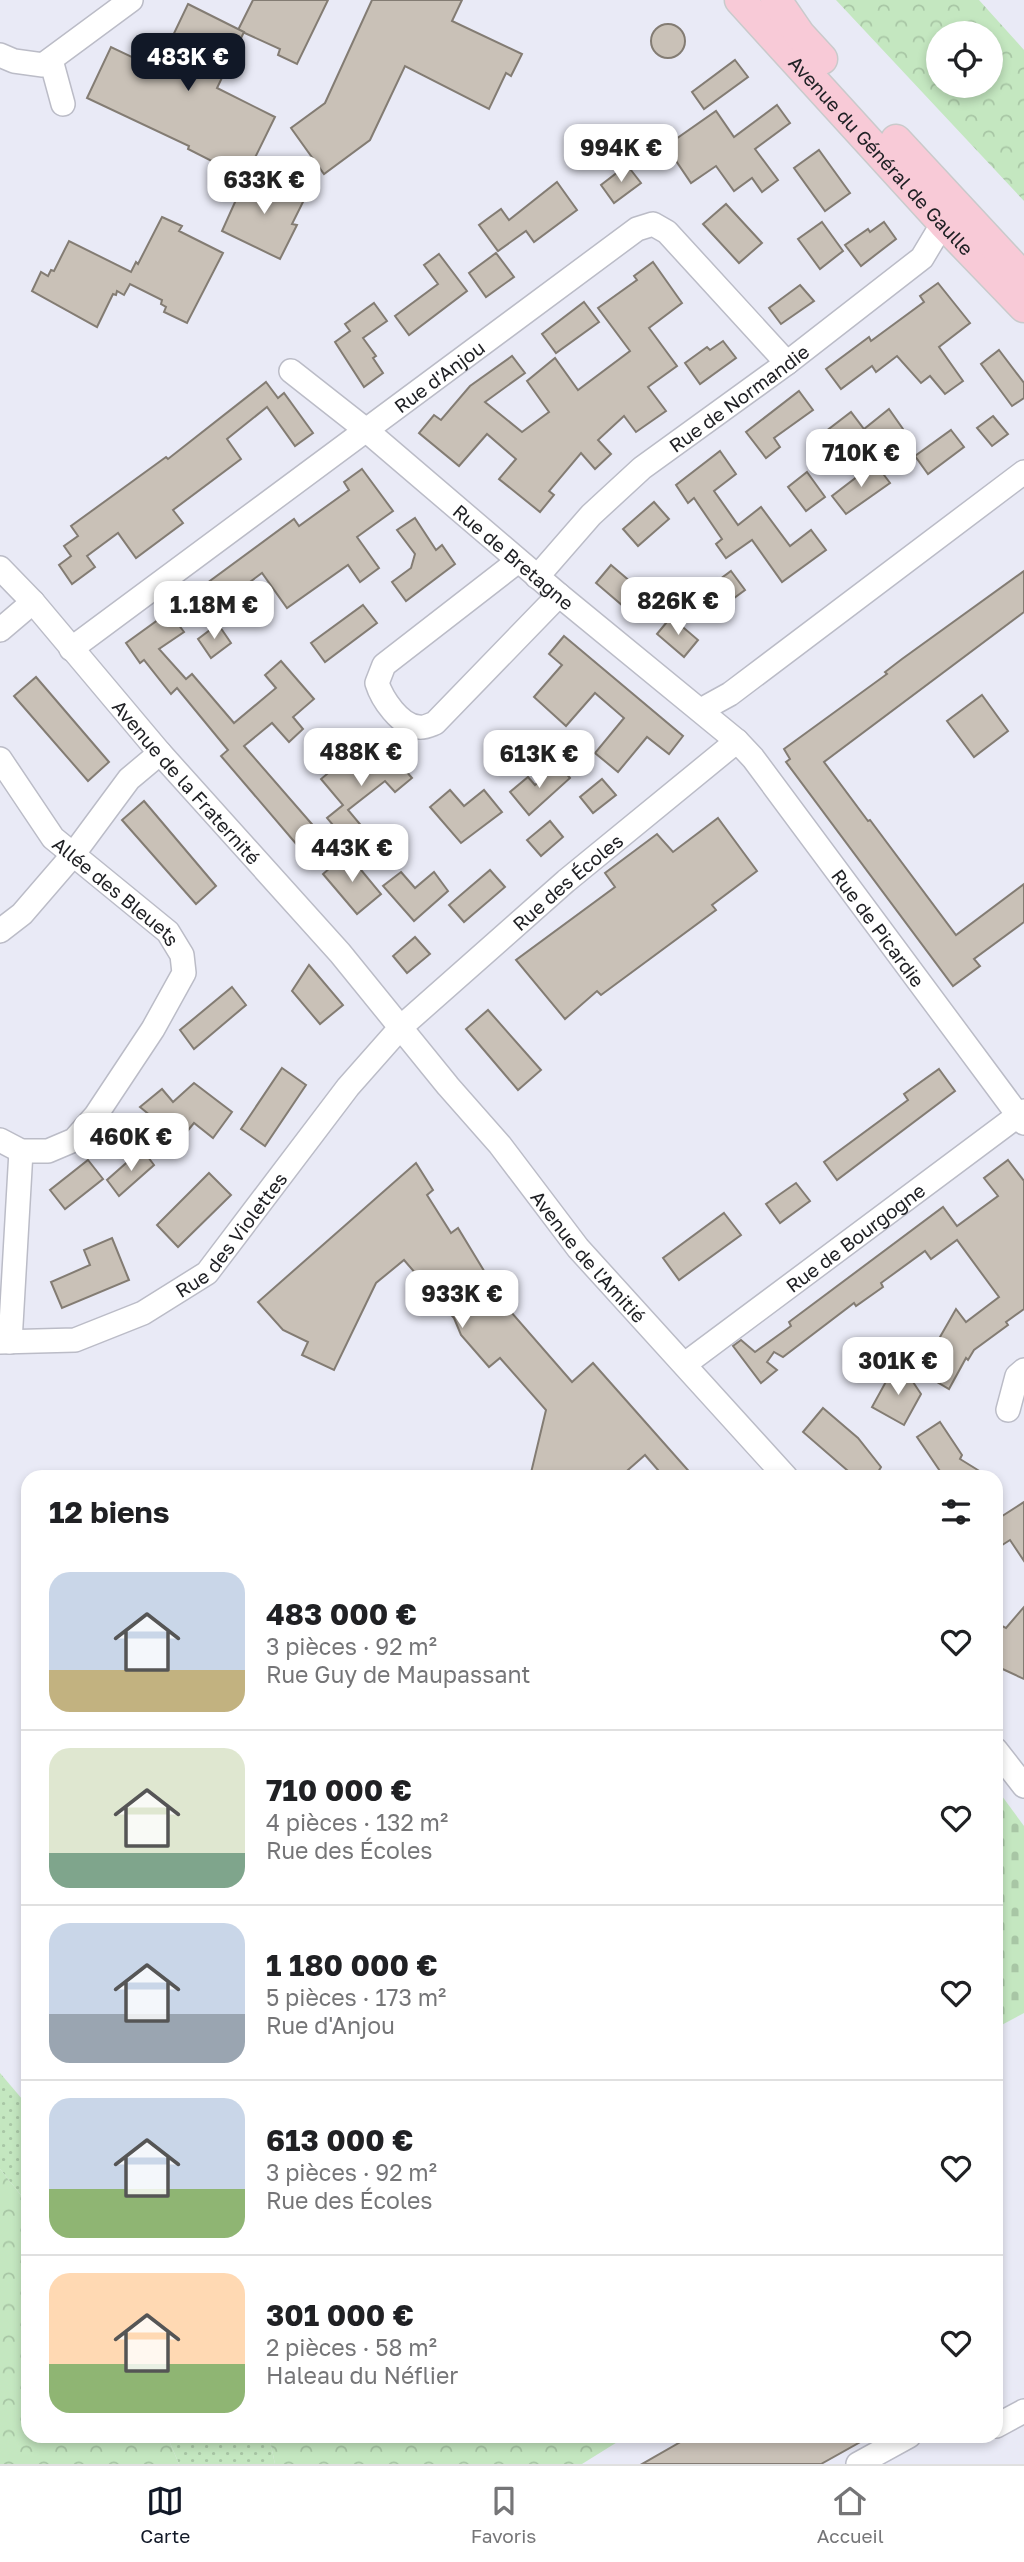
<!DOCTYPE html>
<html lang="fr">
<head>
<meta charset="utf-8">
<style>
  :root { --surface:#fff; --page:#f2f2f2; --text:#202124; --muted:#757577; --line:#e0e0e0; --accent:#111827 }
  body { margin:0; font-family:"Golos Text",sans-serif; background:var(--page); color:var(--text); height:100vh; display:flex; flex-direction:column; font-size:26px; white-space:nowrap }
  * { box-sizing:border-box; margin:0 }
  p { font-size:23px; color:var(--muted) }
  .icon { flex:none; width:38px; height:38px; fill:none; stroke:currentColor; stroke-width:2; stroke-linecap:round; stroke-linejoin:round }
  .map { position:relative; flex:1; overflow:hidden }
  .panel { position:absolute; left:21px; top:1470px; width:982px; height:973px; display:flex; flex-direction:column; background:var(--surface); border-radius:21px; box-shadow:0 4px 10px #0003 }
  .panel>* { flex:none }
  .tools { position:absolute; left:926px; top:21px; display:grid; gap:14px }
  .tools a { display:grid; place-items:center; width:77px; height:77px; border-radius:50%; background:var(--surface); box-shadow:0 4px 10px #0003; font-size:35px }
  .price { position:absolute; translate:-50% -60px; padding:0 16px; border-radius:14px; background:#fff; color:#222; font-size:23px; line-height:46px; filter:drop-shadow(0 2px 4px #0008) }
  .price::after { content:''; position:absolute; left:50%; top:42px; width:21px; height:16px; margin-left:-10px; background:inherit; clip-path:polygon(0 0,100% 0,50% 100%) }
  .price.active { background:var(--accent); color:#fff }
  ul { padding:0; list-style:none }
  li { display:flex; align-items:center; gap:21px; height:175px; padding:0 28px }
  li+li { border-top:2px solid var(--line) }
  li span { display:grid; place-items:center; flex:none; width:196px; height:140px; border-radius:21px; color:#555 }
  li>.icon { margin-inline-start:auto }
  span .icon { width:84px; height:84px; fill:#fffc; stroke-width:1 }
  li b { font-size:30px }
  h2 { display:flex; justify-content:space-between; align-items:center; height:84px; padding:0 28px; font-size:30px }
  .tabs { display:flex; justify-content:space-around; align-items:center; height:98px; border-top:2px solid var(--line); background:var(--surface); font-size:19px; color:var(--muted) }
  .tabs a { display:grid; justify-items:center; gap:4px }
  .tabs .active { color:var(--accent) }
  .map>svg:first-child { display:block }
  .grass { fill:url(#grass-dots) }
  .forest { fill:url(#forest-crowns); fill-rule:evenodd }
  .cemetery { fill:url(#cemetery-stones) }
  .building { fill:#c9c1b7; stroke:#837c73; stroke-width:2 }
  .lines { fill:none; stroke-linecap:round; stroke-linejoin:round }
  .minor-casing { stroke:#bbbcc7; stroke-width:26 }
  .major-casing { stroke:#c9cacb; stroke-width:33 }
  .minor { stroke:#fff; stroke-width:23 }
  .major { stroke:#f8cad7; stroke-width:30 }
  .labels { text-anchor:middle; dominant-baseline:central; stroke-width:5; stroke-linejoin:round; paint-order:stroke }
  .street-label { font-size:19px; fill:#202125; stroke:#fff }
</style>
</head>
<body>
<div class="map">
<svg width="1024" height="2464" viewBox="0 0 1024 2464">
  <defs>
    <pattern id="grass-dots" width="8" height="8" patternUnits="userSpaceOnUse" patternTransform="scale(1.75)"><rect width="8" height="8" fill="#c4e7c0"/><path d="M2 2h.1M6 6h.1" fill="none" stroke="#a8c6a5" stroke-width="1.8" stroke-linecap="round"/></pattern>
    <pattern id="forest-crowns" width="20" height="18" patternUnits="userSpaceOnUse" patternTransform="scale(1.75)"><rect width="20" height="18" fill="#c4e7c0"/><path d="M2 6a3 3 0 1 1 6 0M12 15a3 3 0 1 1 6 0" fill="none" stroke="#a8c6a5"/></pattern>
    <pattern id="cemetery-stones" width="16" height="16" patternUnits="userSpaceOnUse" patternTransform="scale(1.75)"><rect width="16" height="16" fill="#c4e7c0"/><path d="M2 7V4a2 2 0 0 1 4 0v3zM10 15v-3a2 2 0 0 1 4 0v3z" fill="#a8c6a5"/></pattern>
  </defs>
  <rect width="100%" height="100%" fill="#e9eaf6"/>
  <g class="grass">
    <polygon points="0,2073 28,2106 28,2204 0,2169"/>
    <polygon points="167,2436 269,2436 275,2464 179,2464"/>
  </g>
  <g class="forest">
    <path d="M836 0H979L1024 50V201ZM938 33H990V86H938Z"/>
    <polygon points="0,2169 28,2204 28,2436 167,2436 179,2464 0,2464"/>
    <polygon points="269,2436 627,2436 582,2464 275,2464"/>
  </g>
  <polygon class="cemetery" points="996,1788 1024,1826 1024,2013 996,2028"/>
  <g class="building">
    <polygon points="253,0 328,0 297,64 278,55 280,49 238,30"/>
    <polygon points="372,0 462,0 452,21 522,54 511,76 506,73 489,109 405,66 370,140 324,174 291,128 325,103"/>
    <polygon points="188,4 244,32 217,88 275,117 245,178 188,149 189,146 87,98 111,47 157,69"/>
    <circle cx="668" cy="41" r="17"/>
    <polygon points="735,60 748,77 704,109 692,92"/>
    <polygon points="777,105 790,123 755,149 778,180 762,192 752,178 734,191 716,166 691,183 666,146 716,111 734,137"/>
    <polygon points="819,150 850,193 825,211 794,168"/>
    <polygon points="627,165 641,183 614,203 601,185"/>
    <polygon points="249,171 304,200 292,224 297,225 280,259 222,231"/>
    <polygon points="557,182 577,210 534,242 526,231 498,251 479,225 501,209 509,220"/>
    <polygon points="726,204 762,243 739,263 703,224"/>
    <polygon points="162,217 182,226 179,231 223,253 187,323 164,312 166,307 161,304 162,300 130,284 124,295 117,291 116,295 113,294 97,327 32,291 41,272 48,276 51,270 54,271 69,241 131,272 136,262 138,264"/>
    <polygon points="822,222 843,251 820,269 798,239"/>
    <polygon points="884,222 896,239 861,266 845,245 868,229 870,232"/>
    <polygon points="496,253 514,277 486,297 469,273"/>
    <polygon points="439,254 467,291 409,335 395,316 438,284 424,265"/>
    <polygon points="653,262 682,303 649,328 677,366 648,387 666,411 636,432 624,416 598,440 611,454 595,469 581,453 549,491 554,495 540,512 499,479 516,459 487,434 459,466 419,433 434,415 441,420 470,386 512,356 525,373 485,402 522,432 549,412 527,381 555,358 578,390 630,351 598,308 637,280 634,276"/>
    <polygon points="938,283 970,323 939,347 963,381 945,394 930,376 921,383 897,356 876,372 872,366 841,389 826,369 869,337 871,341 924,302 920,296"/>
    <polygon points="800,285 814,301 781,324 769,308"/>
    <polygon points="584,302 599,322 556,353 542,334"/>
    <polygon points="374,303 387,321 363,338 376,356 373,358 383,373 364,387 335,342 350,331 345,324"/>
    <polygon points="723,341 736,358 700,384 685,363 707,347 710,350"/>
    <polygon points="999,350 1024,383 1024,398 1012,406 981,364"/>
    <polygon points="266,382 278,398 284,393 313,433 295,446 267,407 227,439 241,459 173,510 183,523 136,558 118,533 87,556 95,567 72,584 59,565 71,556 64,546 78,536 71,526 166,457 168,459"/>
    <polygon points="799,391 813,410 774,438 780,447 766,458 746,432"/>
    <polygon points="889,409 903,429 866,456 852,438 857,434 833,452 821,435 851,412 864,429"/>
    <polygon points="993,416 1008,434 992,446 977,428"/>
    <polygon points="951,430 964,447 928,474 915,456"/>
    <polygon points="720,451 736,474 714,491 738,525 761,507 790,546 811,530 826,550 782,582 752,540 726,558 716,544 722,539 694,498 688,503 676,485"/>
    <polygon points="875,463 890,483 846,514 832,496"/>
    <polygon points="362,469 393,511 357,537 379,568 360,582 348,565 287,608 262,573 213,609 199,589 294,519 299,526 349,490 344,482"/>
    <polygon points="807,472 825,497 806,511 788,487"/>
    <polygon points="654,502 669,519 638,546 623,529"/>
    <polygon points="415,518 436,550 442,545 455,564 406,601 392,582 411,568 415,554 397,530"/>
    <polygon points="611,565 638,588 623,606 596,583"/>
    <polygon points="731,571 745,590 703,621 688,603"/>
    <polygon points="1024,571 1024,612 824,762 868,821 870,820 956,935 1024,884 1024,922 974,959 980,966 953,986 786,762 790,759 784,749 887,674 885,672 902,659"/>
    <polygon points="363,605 377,623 325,662 311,643"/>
    <polygon points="169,612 184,632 159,649 186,679 192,674 234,723 276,688 265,675 281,661 314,699 293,717 303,729 289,742 272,723 244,746 317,830 298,846 221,756 228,750 177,688 171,694 144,660 140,663 126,643"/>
    <polygon points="671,617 698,640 684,657 657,634"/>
    <polygon points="218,624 231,643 211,658 198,639"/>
    <polygon points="564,636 683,736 669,754 647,737 618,772 595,753 624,718 595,693 566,726 534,697 562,665 549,654"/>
    <polygon points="36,677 109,762 88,781 14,696"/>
    <polygon points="982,695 1008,731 974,757 947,721"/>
    <polygon points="384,746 412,778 395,792 385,781 348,810 369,835 353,849 327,818 343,805 321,779 357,749 366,760"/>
    <polygon points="559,765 570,778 529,815 510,792 528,777 535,785"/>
    <polygon points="602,779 616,795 593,813 580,797"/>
    <polygon points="450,790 464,806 484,790 502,812 461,843 430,807"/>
    <polygon points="144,801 216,886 196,904 122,820"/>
    <polygon points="718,818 757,871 712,905 716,910 601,995 597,991 565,1019 516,960 615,887 605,873 657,834 673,852"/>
    <polygon points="550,821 563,837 541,856 527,840"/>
    <polygon points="347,853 381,894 357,914 323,874"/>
    <polygon points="490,870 505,887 464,922 449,905"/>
    <polygon points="401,872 415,888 434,872 448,891 414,921 383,886"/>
    <polygon points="415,937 430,954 407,973 393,956"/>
    <polygon points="309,965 343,1005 320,1024 292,991"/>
    <polygon points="232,987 246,1005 194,1049 180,1030"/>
    <polygon points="488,1010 541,1070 518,1090 466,1029"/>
    <polygon points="282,1068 306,1085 265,1146 241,1129"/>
    <polygon points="939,1069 955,1091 837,1180 824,1162 908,1100 904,1094"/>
    <polygon points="194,1083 232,1112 213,1138 194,1123 180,1140 140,1107 162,1089 173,1102"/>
    <polygon points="142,1149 154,1165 119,1196 107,1180"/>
    <polygon points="88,1160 103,1179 65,1209 50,1190"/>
    <polygon points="1008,1160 1024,1181 1024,1309 1006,1322 1008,1325 974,1350 968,1360 966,1358 949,1389 920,1372 956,1309 966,1322 999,1297 957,1240 931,1259 925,1251 881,1283 883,1287 856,1306 854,1303 783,1357 774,1352 767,1362 777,1370 761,1383 733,1346 741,1340 755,1352 791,1326 789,1322 943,1207 957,1226 998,1196 984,1178"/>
    <polygon points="416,1163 433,1190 427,1195 451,1233 458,1228 489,1279 485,1282 572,1382 593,1363 694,1477 664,1477 645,1455 620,1477 530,1477 546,1410 500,1358 489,1367 461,1335 454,1318 404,1260 376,1283 334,1370 302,1355 308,1342 283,1330 258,1302"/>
    <polygon points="209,1173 231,1195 178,1247 157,1225"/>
    <polygon points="796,1183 810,1201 780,1223 766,1204"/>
    <polygon points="724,1213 741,1235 679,1280 663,1258"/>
    <polygon points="112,1238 129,1280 62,1308 51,1282 90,1265 84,1250"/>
    <polygon points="894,1367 907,1373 921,1394 904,1425 872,1407"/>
    <polygon points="823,1408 858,1438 881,1467 875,1477 855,1477 803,1432"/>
    <polygon points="940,1422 962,1455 960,1459 989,1477 944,1477 917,1437"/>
    <polygon points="1024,1502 1024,1561 1010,1540 996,1549 996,1520"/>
    <polygon points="1024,1607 1024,1679 996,1666 996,1623 1006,1628"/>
    <polygon points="691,2436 754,2436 765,2439 770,2436 871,2436 821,2464 642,2464"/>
  </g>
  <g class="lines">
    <g class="minor-casing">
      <g id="minor">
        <polyline points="0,55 14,61 43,65 131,0"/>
        <polyline points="51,60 63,104"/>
        <path id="s1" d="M291 371 366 430 559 595 737 741 753 758 1024 1123"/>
        <path d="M518 561 384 665 377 683C382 699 400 726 419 727 424 728 430 725 435 723L559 595"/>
        <path id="s2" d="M0 568 33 602 160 753 340 953 448 1086 500 1145 578 1248 786 1477"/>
        <path id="s3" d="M537 577 591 515 642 468 787 363 922 258 943 223"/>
        <polyline points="0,630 33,602"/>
        <path id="s4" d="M71 649 637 229 653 224 667 232 787 363"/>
        <polyline points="701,710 730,694 1024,472"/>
        <path id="s5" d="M0 759 53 838 168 932 182 955 184 973 153 1029 96 1115 74 1140 48 1151H21L0 1140"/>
        <polyline points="0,931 22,914 72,856 129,779 160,753"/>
        <path id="s6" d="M0 1342 75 1340 143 1313 207 1273 348 1087 401 1027 566 881 737 741"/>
        <polyline points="10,1342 21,1151"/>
        <path id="s7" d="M685 1364 1024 1111"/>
        <polyline points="1008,1410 1017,1376 1024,1370"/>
        <polyline points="996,1750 1024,1786"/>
        <polyline points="996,2426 1024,2411"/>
        <polyline points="858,2464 909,2436"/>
      </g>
    </g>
    <g class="major-casing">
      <g id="major">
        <path id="s8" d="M740 0 943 223 1024 307"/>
        <polyline points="776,0 800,35 822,59"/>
        <polyline points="896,140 1024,278"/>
      </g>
    </g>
    <use href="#minor" class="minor"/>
    <use href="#major" class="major"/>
  </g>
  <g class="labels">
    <g class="street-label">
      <text stroke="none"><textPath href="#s8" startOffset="210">Avenue du Général de Gaulle</textPath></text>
      <text stroke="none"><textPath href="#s4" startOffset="458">Rue d'Anjou</textPath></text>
      <text stroke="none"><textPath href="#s3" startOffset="271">Rue de Normandie</textPath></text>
      <text stroke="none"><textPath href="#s1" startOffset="290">Rue de Bretagne</textPath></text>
      <text stroke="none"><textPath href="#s2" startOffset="284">Avenue de la Fraternité</textPath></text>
      <text stroke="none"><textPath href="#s6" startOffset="758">Rue des Écoles</textPath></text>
      <text stroke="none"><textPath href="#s5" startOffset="178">Allée des Bleuets</textPath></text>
      <text stroke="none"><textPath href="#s1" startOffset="814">Rue de Picardie</textPath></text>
      <text stroke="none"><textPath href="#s6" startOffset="268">Rue des Violettes</textPath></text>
      <text stroke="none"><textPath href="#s7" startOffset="212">Rue de Bourgogne</textPath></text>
      <text stroke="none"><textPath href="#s2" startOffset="906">Avenue de l'Amitié</textPath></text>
    </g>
  </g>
</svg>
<div class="tools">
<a><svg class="icon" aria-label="locate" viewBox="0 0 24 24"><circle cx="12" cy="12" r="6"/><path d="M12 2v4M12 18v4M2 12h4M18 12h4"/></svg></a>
</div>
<b class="price active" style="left:188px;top:93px">483K €</b>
<b class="price" style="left:621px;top:184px">994K €</b>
<b class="price" style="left:264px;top:216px">633K €</b>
<b class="price" style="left:861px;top:489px">710K €</b>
<b class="price" style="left:678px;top:637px">826K €</b>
<b class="price" style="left:214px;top:641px">1.18M €</b>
<b class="price" style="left:361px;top:788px">488K €</b>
<b class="price" style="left:539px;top:790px">613K €</b>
<b class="price" style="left:352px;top:884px">443K €</b>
<b class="price" style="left:131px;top:1173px">460K €</b>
<b class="price" style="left:462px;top:1330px">933K €</b>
<b class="price" style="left:898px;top:1397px">301K €</b>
<section class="panel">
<h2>12 biens<svg class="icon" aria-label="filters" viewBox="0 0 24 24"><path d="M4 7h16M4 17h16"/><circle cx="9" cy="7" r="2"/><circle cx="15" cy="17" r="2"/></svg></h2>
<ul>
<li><span style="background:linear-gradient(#c9d6e8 70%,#c2b280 0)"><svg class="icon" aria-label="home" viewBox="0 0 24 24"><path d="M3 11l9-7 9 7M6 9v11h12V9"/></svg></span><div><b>483 000 €</b><p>3 pièces · 92 m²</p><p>Rue Guy de Maupassant</p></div><svg class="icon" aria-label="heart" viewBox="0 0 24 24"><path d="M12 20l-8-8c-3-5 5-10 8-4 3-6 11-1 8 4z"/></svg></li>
<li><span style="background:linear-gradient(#dfe7d0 75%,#7fa58c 0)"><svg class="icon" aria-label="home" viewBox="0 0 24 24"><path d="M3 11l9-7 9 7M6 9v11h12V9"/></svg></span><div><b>710 000 €</b><p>4 pièces · 132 m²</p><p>Rue des Écoles</p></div><svg class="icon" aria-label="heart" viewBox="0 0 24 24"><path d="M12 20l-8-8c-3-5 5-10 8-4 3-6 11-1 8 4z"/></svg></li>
<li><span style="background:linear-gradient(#c9d6e8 65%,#9aa5b1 0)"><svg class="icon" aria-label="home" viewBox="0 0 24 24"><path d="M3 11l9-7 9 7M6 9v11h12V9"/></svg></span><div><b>1 180 000 €</b><p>5 pièces · 173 m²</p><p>Rue d'Anjou</p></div><svg class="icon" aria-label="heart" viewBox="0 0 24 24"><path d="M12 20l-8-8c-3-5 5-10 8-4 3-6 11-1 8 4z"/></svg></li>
<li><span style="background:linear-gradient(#c9d6e8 65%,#8fb573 0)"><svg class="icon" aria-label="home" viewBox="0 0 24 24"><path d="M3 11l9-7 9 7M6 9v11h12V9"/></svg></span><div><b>613 000 €</b><p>3 pièces · 92 m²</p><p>Rue des Écoles</p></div><svg class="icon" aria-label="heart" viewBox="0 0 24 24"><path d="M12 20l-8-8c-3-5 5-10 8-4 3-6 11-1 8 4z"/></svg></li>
<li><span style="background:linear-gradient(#ffd9b3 65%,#8fb573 0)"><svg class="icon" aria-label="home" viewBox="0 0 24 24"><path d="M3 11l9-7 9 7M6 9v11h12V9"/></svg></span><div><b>301 000 €</b><p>2 pièces · 58 m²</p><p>Haleau du Néflier</p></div><svg class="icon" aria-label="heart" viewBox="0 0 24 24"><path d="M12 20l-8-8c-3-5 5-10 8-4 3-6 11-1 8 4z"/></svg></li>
</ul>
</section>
</div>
<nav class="tabs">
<a class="active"><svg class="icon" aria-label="map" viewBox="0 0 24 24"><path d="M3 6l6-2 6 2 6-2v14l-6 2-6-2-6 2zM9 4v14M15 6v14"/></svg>Carte</a>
<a><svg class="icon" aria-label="saved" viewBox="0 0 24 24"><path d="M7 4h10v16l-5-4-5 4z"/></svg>Favoris</a>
<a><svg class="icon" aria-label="home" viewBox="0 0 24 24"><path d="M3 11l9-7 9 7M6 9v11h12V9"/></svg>Accueil</a>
</nav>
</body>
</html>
